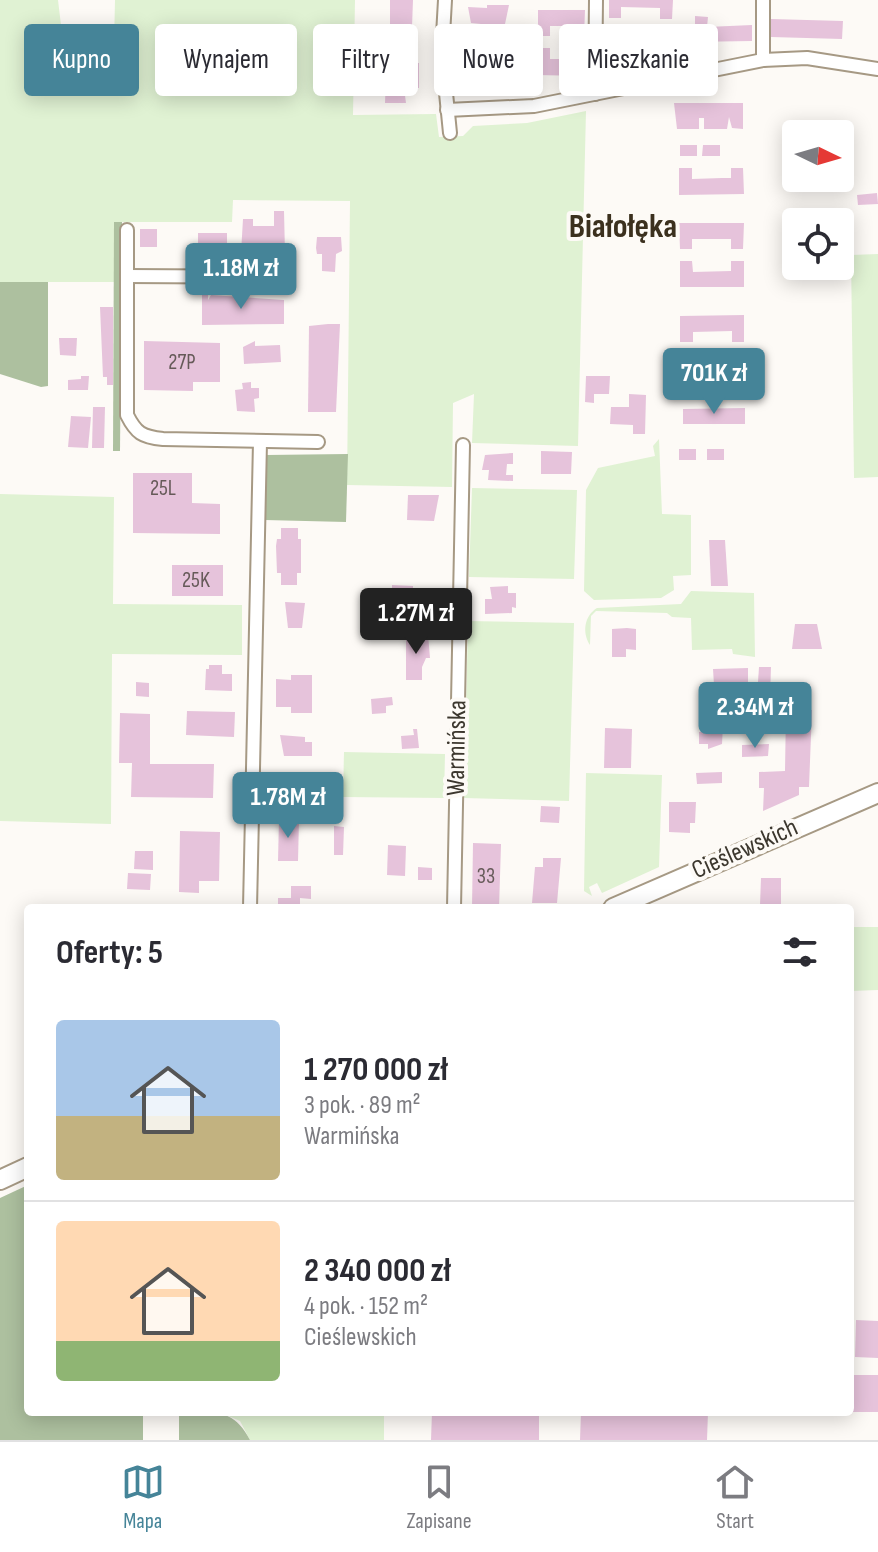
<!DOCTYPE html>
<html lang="pl">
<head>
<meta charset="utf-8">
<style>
  :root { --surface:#fff; --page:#f7f7f7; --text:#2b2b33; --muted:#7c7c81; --line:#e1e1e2; --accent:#458498 }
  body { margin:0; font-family:"Sofia Sans Condensed",sans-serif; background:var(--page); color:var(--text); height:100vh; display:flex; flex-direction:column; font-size:30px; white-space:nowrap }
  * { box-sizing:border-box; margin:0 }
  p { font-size:26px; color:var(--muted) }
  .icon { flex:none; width:44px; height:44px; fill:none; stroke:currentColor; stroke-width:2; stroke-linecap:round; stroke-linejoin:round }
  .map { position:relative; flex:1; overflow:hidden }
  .sheet { position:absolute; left:24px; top:904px; width:830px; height:512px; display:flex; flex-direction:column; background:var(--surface); border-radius:8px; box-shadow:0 4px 20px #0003 }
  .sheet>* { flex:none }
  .top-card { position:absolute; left:24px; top:24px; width:830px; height:72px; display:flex; gap:16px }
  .needle { width:52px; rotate:95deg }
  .tools { position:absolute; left:782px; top:120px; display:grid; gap:16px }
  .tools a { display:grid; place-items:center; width:72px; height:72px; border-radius:8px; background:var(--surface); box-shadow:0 4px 20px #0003; font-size:40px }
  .price { position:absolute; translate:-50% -68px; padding:0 18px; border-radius:8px; background:var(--accent); color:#fff; font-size:26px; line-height:52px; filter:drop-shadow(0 2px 4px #0008) }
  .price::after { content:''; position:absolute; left:50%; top:48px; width:24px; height:18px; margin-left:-12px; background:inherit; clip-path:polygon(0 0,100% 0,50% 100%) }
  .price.on { background:#222; color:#fff }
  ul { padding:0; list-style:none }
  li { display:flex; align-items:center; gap:24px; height:200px; padding:0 32px }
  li+li { border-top:2px solid var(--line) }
  li span { display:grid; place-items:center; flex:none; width:224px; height:160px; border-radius:8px; color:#555 }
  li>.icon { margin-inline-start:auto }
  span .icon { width:96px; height:96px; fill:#fffc; stroke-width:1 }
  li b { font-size:34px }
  h2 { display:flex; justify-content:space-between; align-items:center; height:96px; padding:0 32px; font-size:34px }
  .pill { padding:0 28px; border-radius:8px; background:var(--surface); box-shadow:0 4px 20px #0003; font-size:28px; line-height:72px }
  .pill.on { background:var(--accent); color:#fff }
  .dock { display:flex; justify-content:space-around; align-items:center; height:112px; border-top:2px solid var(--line); background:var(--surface); font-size:22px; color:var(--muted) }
  .dock a { display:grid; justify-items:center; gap:4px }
  .dock .on { color:var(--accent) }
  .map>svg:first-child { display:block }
  .green { fill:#e0f2d3 }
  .forest { fill:#adc09f }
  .building { fill:#e6c3db }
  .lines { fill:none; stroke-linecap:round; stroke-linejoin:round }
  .street-casing { stroke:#a69984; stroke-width:16 }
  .secondary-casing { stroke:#a69984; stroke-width:22 }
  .street { stroke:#fff; stroke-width:12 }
  .secondary { stroke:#fff; stroke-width:18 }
  .labels { text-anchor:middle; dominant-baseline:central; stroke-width:8; stroke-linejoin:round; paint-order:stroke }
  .number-label { font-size:22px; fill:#665a59 }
  .street-label { font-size:26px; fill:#3c372e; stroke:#fdfaf6 }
  .district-label { font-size:34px; font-weight:bold; fill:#3b301e; stroke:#fdfaf6 }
</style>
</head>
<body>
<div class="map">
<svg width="878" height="1440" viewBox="0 0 878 1440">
  <rect width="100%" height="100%" fill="#fdfaf6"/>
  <g class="green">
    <polygon points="0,0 58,0 63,42 114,45 115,0 355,0 353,115 436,114 439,137 463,136 473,126 527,123 586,111 578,446 472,443 474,394 453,403 452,487 347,485 350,201 233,200 232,222 114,222 114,282 0,282"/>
    <polygon points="878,254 878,477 854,478 851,255"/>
    <polygon points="659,439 662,514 691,515 691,575 673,576 674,590 661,598 594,600 584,591 586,490 598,468 655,456 653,446"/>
    <polygon points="472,488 577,490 574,579 469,577"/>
    <polygon points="0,494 114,497 113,604 242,605 242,655 112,654 111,824 0,821"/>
    <path d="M691 591 754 593 755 657 733 654 732 649 692 650 691 618 672 617 667 613 596 611 591 616 590 645C582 633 584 616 597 608L681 604Z"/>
    <polygon points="468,621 574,623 569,801 464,798"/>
    <polygon points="344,752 445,754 444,798 343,797"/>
    <polygon points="586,773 662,775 659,867 602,893 597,883 589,887 592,896 584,891"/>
    <polygon points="853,927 878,927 878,990 851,991"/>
    <polygon points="219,1412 384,1412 384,1440 250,1440 240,1421"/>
  </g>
  <g class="forest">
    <polygon points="114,222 122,222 120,451 113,451"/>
    <polygon points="0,282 48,282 48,386 41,387 0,374"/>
    <polygon points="348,454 346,522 265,520 266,455"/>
    <polygon points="28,1185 28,1412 143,1412 143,1440 0,1440 0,1198"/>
    <path d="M179 1412C213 1412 233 1407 250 1440H179Z"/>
  </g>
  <g class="building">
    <polygon points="390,0 413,0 412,27 390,26"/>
    <polygon points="609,0 673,0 672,19 660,19 660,8 621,7 621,18 609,18"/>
    <polygon points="487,5 509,5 505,24 494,24 495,29 481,29 481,24 471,23 468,7 487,8"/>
    <polygon points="538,10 585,10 584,37 572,37 572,26 550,26 550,36 538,36"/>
    <polygon points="695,16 708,17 707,27 752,25 752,41 689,42 689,27 695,27"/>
    <polygon points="771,19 843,21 842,39 771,37"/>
    <polygon points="609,30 621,30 621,40 660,41 661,30 673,30 673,57 608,56"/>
    <polygon points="387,47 407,47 404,62 419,63 419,88 404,88 406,103 385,103"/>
    <polygon points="538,48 550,48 550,59 571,59 571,49 583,49 583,76 537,75"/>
    <polygon points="468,49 486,50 486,62 478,62 478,65 486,66 510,66 510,62 502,62 502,50 521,51 520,84 502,87 468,82"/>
    <polygon points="674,103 743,103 743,129 732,128 729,117 727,129 704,129 704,118 699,118 699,129 677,129"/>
    <rect x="680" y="145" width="17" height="11"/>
    <polygon points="703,145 720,145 720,156 702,156"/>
    <polygon points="679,168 692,168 692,179 722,178 731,178 731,168 743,168 744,194 679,195"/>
    <polygon points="877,193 878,204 858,205 857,195"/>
    <polygon points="274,211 284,211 285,253 277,253 275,248 249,248 249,253 241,253 243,219 253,219 253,226 274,226"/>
    <polygon points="679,223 744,223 743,249 731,249 731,239 692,239 692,249 680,249"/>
    <rect x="140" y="229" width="17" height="18"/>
    <polygon points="198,233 227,233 227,253 207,251 207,255 198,255"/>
    <polygon points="317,237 341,237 342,251 336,254 335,272 322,271 322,254 317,254 316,248"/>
    <polygon points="680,261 692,261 693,272 731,271 731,261 744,261 744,287 680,287"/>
    <polygon points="202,295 208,295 208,300 211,295 284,300 284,324 202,325"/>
    <polygon points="100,307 113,307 113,385 107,385 107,377 103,377"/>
    <polygon points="744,315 744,342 732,342 732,331 693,332 693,342 680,342 680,316"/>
    <polygon points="328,324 340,324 336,412 308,412 309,326"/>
    <polygon points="59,338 77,338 76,356 60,355"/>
    <polygon points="144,341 220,343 220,382 193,382 193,391 144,390"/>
    <polygon points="255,341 255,346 280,345 281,362 244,364 243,347"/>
    <polygon points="681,354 693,354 693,364 732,364 732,354 744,354 745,380 681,381"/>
    <polygon points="81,376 89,376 88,390 68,390 68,380 81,379"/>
    <polygon points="586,376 610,376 609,394 594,394 594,403 585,402"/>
    <polygon points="251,382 251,388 259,388 259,398 254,399 255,412 237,411 235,390 243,389 242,383"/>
    <polygon points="629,394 646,395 645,434 633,434 633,425 610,424 611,407 629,407"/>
    <polygon points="93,407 105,407 104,448 92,448"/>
    <polygon points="745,408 745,424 683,424 683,409"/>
    <polygon points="71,416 91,417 88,448 68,447"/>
    <rect x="679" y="449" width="17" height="11"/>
    <rect x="707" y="449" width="17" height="11"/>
    <polygon points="541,451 572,452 571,474 541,474"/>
    <polygon points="513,453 513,464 507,464 506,475 513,475 513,481 488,480 489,470 482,470 485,455"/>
    <polygon points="133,473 192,473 192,503 220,504 220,534 133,533"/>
    <polygon points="408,495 439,495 434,521 407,520"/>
    <polygon points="281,528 298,528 298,539 301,539 301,573 297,573 297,585 281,585 281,573 277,573 276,546 277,539 281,539"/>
    <polygon points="709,540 725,540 728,586 711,586"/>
    <rect x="172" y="565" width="51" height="31"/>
    <polygon points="392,585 413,586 413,597 435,598 435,612 391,611 391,605 381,605 381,590 392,590"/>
    <polygon points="508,586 508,593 516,593 516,608 512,607 512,613 485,614 485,599 492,599 490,587"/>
    <polygon points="285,602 305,603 302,628 288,628"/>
    <polygon points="795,624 817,624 822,649 792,649"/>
    <polygon points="627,628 636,629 636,650 626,649 626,657 612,657 612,629"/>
    <polygon points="428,634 430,658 426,658 422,667 422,680 406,680 406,640 411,636"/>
    <polygon points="209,665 222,665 222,674 232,674 232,691 205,690 206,669 209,669"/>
    <polygon points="759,667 771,667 769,728 755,727"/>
    <polygon points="748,668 748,684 714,685 713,669"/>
    <polygon points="291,675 312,675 312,713 291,713 291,707 276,707 276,679 291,680"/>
    <polygon points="136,682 149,683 149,697 136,696"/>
    <polygon points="392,697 393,705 386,706 386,713 372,714 371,699"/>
    <polygon points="712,708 722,708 723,717 728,717 727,725 723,725 722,744 708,749 708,744 699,744 699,732 703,732 703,711 712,711"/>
    <polygon points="786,710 812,710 809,787 799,787 799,795 763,811 764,788 759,788 759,772 785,771"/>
    <polygon points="187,711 235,712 234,737 186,735"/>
    <polygon points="120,713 150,714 150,764 214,764 213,798 131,797 132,763 119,763"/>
    <polygon points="605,728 632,729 631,768 604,768"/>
    <polygon points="413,729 417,729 419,748 402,749 401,736 414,735"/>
    <polygon points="280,735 305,737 305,742 312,742 312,756 284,756"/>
    <polygon points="769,744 768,756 742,757 742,745"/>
    <polygon points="722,772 722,783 697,784 696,773"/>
    <polygon points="282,777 304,777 307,797 279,797"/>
    <polygon points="669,802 696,802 695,823 690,823 690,833 669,832"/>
    <polygon points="541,806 560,807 559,823 540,822"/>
    <polygon points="279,819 299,820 298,861 278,861"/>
    <polygon points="334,826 344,827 343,855 334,855"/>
    <polygon points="180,831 220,832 219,881 199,881 199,893 179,892"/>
    <polygon points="473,843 501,844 499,908 472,908"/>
    <polygon points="388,845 406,846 405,876 387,875"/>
    <polygon points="135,851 153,851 153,870 134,869"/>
    <polygon points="543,858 561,858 557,903 532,903 535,867 543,867"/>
    <polygon points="418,867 432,868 432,880 418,880"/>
    <polygon points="128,873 151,874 150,890 127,889"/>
    <polygon points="761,878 781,878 781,905 760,905"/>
    <polygon points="291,886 311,886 311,899 300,898 300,908 278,907 278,898 291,898"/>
    <polygon points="856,1320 878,1321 878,1358 855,1357"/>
    <polygon points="854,1375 878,1375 878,1412 853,1412"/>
    <polygon points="432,1412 539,1412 539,1440 431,1440"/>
    <polygon points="581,1412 708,1412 707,1440 580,1440"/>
  </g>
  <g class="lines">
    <g class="street-casing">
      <g id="street">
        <polyline points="445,0 442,53 450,133"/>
        <polyline points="763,0 763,60"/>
        <polyline points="595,94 596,0"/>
        <polyline points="447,110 534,106 763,60 807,58 878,69"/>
        <path d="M127 230V415C136 433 142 437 163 439L318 442"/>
        <polyline points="127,276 282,277"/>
        <polyline points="250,908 260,442"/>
        <polyline points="454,908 463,445"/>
      </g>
    </g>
    <g class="secondary-casing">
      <g id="secondary">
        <polyline points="613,908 878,793"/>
        <polyline points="0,1180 28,1167"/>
      </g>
    </g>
    <use href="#street" class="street"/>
    <use href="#secondary" class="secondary"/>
  </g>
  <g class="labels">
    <g class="number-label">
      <text x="182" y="362">27P</text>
      <text x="163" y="488">25L</text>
      <text x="196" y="580">25K</text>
      <text x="486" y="876">33</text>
    </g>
    <g class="street-label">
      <text transform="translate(457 748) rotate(-89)">Warmińska</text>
      <text transform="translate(745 849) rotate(-24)">Cieślewskich</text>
    </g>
    <g class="district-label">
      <text x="623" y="226">Białołęka</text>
    </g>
  </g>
</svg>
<div class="tools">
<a><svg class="needle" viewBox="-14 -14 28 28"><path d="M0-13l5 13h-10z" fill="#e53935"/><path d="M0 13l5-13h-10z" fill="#7c7c81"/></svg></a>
<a><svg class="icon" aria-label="locate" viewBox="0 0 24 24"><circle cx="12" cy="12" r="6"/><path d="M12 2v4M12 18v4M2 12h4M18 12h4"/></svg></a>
</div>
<b class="price" style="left:241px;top:311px">1.18M zł</b>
<b class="price" style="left:714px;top:416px">701K zł</b>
<b class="price on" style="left:416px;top:656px">1.27M zł</b>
<b class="price" style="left:755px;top:750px">2.34M zł</b>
<b class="price" style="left:288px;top:840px">1.78M zł</b>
<div class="top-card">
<a class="pill on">Kupno</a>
<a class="pill">Wynajem</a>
<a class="pill">Filtry</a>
<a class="pill">Nowe</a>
<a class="pill">Mieszkanie</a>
</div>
<section class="sheet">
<h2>Oferty: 5<svg class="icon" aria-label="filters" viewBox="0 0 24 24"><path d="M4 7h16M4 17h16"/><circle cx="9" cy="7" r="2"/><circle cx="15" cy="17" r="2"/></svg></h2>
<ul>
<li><span style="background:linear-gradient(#a9c7e8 60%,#c2b280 0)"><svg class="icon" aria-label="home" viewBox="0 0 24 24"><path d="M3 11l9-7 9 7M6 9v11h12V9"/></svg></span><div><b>1 270 000 zł</b><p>3 pok. · 89 m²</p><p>Warmińska</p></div></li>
<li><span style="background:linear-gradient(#ffd9b3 75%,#8fb573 0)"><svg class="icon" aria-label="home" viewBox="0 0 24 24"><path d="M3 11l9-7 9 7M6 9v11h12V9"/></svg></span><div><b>2 340 000 zł</b><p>4 pok. · 152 m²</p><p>Cieślewskich</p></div></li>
</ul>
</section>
</div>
<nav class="dock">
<a class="on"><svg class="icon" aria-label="map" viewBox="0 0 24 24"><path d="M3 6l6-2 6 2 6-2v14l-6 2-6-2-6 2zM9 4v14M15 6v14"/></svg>Mapa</a>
<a><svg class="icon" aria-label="saved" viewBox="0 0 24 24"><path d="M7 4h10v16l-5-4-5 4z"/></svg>Zapisane</a>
<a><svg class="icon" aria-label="home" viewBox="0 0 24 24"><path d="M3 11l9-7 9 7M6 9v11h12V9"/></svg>Start</a>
</nav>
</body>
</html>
